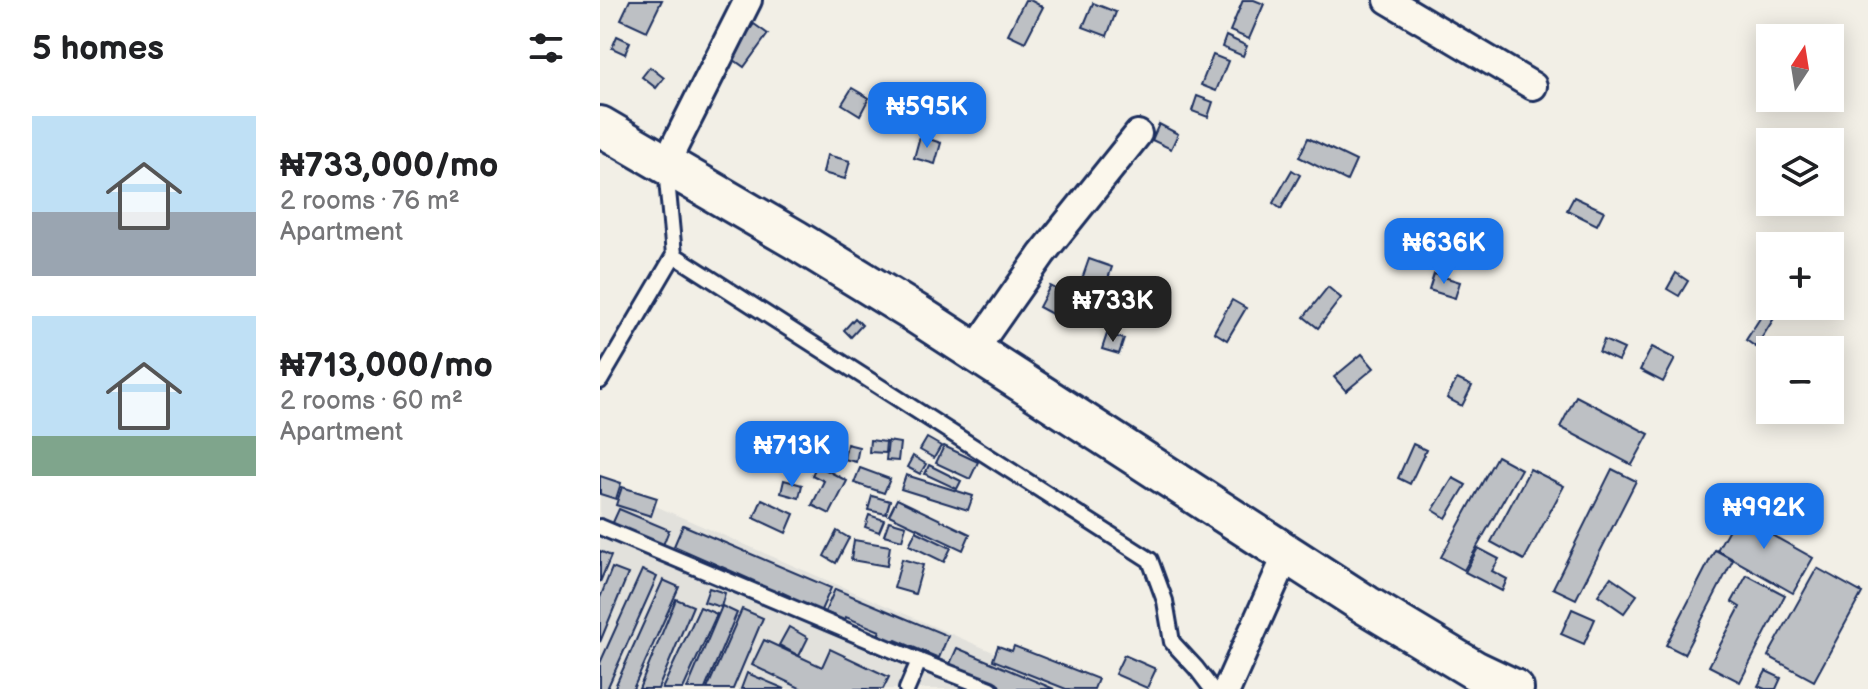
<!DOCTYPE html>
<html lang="en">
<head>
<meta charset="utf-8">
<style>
  :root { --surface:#fff; --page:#f2f2f2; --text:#202124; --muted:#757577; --accent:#1a73e8 }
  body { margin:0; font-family:"Balsamiq Sans",sans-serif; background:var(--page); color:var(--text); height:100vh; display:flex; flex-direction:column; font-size:30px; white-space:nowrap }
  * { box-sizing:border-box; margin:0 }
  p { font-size:26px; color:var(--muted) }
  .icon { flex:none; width:44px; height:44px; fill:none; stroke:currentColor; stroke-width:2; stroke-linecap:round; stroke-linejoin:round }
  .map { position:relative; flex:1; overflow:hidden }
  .side { display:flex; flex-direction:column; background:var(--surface); width:600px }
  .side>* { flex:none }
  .needle { width:52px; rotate:12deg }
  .buttons { position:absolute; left:1156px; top:24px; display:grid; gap:16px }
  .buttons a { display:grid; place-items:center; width:88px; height:88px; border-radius:0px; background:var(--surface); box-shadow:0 4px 20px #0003; font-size:40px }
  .price { position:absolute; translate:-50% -68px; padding:0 18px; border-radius:16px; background:var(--accent); color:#fff; font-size:26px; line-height:52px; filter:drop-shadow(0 2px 4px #0008) }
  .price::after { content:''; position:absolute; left:50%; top:48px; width:24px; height:18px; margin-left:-12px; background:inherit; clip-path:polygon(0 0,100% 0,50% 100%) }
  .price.on { background:#222; color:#fff }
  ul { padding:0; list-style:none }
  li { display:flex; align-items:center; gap:24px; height:200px; padding:0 32px }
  li span { display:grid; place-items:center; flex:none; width:224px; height:160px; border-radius:0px; color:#555 }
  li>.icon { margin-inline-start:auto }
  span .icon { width:96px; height:96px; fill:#fffc; stroke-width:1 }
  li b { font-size:34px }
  h2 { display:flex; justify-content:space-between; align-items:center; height:96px; padding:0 32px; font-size:34px }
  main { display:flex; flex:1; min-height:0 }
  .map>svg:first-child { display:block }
  .built { fill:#e2e1dc }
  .building { fill:#bdc0c4; stroke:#1b2f5e; stroke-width:2 }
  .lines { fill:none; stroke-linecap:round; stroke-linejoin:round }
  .lane-casing { stroke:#1b2f5e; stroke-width:20 }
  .street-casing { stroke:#1b2f5e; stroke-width:32 }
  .secondary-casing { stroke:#1b2f5e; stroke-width:44 }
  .lane { stroke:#fbf7ec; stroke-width:14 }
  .street { stroke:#fbf7ec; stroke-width:26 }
  .secondary { stroke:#fbf7ec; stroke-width:38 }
</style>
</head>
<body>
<main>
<section class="side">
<h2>5 homes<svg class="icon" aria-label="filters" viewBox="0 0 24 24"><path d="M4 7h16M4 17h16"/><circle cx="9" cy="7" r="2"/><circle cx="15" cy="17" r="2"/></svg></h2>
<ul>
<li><span style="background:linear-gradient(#bfe0f5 60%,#9aa5b1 0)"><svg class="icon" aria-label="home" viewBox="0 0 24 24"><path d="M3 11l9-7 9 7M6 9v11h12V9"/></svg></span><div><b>₦733,000/mo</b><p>2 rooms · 76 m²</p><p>Apartment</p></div></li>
<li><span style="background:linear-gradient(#bfe0f5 75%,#7fa58c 0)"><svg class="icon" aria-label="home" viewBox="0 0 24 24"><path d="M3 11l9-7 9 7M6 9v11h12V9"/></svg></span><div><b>₦713,000/mo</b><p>2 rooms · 60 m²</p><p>Apartment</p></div></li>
</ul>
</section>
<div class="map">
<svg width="1268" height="689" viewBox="0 0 1268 689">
  <rect width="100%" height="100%" fill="#f2efe6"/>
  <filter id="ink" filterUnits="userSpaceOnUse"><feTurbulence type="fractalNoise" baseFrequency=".0125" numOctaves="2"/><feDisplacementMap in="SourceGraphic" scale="16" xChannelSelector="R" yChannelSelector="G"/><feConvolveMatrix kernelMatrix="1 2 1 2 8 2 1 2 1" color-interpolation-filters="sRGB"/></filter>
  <g filter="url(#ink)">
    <polygon class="built" points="0,482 400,655 475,689 0,689"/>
    <g class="building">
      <polygon points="30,0 62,0 47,31 21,19"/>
      <polygon points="425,0 430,0 443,7 425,42 408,34"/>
      <polygon points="643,0 654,0 664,4 649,39 630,31"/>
      <polygon points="493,3 516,12 507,36 483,27"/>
      <polygon points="154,24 168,34 144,67 130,57"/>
      <polygon points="17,36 30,42 25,54 12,48"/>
      <polygon points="626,36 647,46 643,56 622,47"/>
      <polygon points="613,55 628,61 616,91 601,85"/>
      <polygon points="50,67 64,78 56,88 42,77"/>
      <polygon points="252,88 269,98 260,115 242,104"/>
      <polygon points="597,96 613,102 608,117 592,111"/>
      <polygon points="559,124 578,134 571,149 552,140"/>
      <polygon points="320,136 341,143 335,164 314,158"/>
      <polygon points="708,138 756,161 747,181 699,157"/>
      <polygon points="227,155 250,161 245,179 223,173"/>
      <polygon points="692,170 700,175 681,209 673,203"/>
      <polygon points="974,197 1004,211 997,225 967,210"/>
      <polygon points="489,259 512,267 504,290 481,282"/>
      <polygon points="1076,273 1088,281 1079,296 1067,289"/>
      <polygon points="834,274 860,282 855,298 829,290"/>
      <polygon points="450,286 475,299 463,320 439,307"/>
      <polygon points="728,287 741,298 718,328 704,317"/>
      <polygon points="632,300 646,308 627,340 614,332"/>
      <polygon points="1166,309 1176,315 1156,347 1146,340"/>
      <polygon points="255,318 262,325 251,337 244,330"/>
      <polygon points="507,334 524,339 519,354 502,349"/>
      <polygon points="1004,340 1024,349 1018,361 999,352"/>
      <polygon points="1052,347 1075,359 1063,382 1040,370"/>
      <polygon points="762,354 774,368 746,391 734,377"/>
      <polygon points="857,379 872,386 862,406 847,398"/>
      <polygon points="976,396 1049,434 1032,465 960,427"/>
      <polygon points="327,438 341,446 334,458 320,450"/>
      <polygon points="270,440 286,442 285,453 269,452"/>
      <polygon points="288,441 300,443 298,461 286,460"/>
      <polygon points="247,444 259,447 256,462 244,459"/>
      <polygon points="813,444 826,450 810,484 798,478"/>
      <polygon points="344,446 378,462 370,479 336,463"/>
      <polygon points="313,456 326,464 320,474 307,467"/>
      <polygon points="897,456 921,469 864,570 841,557"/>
      <polygon points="217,465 247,481 230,514 212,505 224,481 212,475"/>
      <polygon points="329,465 361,481 357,489 325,474"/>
      <polygon points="260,468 290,479 284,493 254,483"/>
      <polygon points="930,469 964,486 924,560 891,542"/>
      <polygon points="1012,469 1036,481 976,599 953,588"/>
      <polygon points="306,475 373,496 368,510 301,489"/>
      <polygon points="0,476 21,483 16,499 0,494"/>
      <polygon points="853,478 866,485 846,518 833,510"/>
      <polygon points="184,480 202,485 199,498 181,493"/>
      <polygon points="22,487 57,498 51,516 16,505"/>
      <polygon points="272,496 290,501 286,514 268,510"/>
      <polygon points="162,499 194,514 186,533 154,518"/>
      <polygon points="297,499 370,534 363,550 289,515"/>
      <polygon points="1142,506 1166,520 1161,529 1213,558 1193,593 1117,550"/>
      <polygon points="19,509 69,530 61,550 10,529"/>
      <polygon points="269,515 284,520 279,532 265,527"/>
      <polygon points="289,521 306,526 302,540 284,535"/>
      <polygon points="83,525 231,588 218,617 187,603 190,596 179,591 176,596 152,585 154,581 74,546"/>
      <polygon points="237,531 249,538 236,563 224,556"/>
      <polygon points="316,531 351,548 344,562 309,545"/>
      <polygon points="254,540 290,546 287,566 251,560"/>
      <polygon points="878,548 899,559 892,571 907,579 902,591 865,572"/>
      <polygon points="1115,550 1133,560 1084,654 1066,645"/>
      <polygon points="0,551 11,556 0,582"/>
      <polygon points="302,559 323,565 315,594 294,588"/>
      <polygon points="12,568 28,574 0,642 0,598"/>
      <polygon points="1217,568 1262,593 1214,681 1168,656"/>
      <polygon points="42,570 57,577 7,689 0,689 0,663"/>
      <polygon points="1147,575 1185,595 1140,682 1109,666 1140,607 1132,602"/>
      <polygon points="1011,577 1037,595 1024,613 998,595"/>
      <polygon points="63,580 79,587 33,689 14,689"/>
      <polygon points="109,588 125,593 121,607 104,602"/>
      <polygon points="235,589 348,636 339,658 296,640 295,642 278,635 280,631 246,617 245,621 225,612"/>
      <polygon points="76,599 93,606 58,689 39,689"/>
      <polygon points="122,606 137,613 105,689 87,689"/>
      <polygon points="100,607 117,614 83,689 62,689"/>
      <polygon points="142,609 163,618 133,689 107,689"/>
      <polygon points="972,609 995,619 984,644 961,634"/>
      <polygon points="189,627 208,638 199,656 179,645"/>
      <polygon points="164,640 222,667 230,649 289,677 283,689 202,689 152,665"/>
      <polygon points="398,646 412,651 414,646 498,679 494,689 466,689 393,660"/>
      <polygon points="357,648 454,689 403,689 349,666"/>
      <polygon points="524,655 556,669 547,688 515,674"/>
      <polygon points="1166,671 1181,678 1176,689 1165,689 1158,686"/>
      <polygon points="147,673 185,689 141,689"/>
    </g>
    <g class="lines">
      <g class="lane-casing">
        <g id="lane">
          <polyline points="74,255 550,560 565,601 572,642 596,668 612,689"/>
          <polyline points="0,381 74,255 66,169"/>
          <polyline points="0,527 319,661 391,689"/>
          <polyline points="307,689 319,661"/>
        </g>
      </g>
      <g class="street-casing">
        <g id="street">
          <polyline points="788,0 933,86"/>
          <polyline points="65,165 148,0"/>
          <polyline points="374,351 442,254 538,134"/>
          <polyline points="627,689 687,554"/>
        </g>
      </g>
      <g class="secondary-casing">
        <polyline id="secondary" points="0,126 196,240 315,313 766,605 876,671 914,689"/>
      </g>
      <use href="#lane" class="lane"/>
      <use href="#street" class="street"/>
      <use href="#secondary" class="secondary"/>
    </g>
  </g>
</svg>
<div class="buttons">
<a><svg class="needle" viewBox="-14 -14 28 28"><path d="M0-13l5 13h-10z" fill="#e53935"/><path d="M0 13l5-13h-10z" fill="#757577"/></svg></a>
<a><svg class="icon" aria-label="layers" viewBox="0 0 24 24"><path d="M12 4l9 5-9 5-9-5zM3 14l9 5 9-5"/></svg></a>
<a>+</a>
<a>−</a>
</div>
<b class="price" style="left:327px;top:150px">₦595K</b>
<b class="price" style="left:844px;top:286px">₦636K</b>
<b class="price on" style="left:513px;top:344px">₦733K</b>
<b class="price" style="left:192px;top:489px">₦713K</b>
<b class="price" style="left:1164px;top:551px">₦992K</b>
</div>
</main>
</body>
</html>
